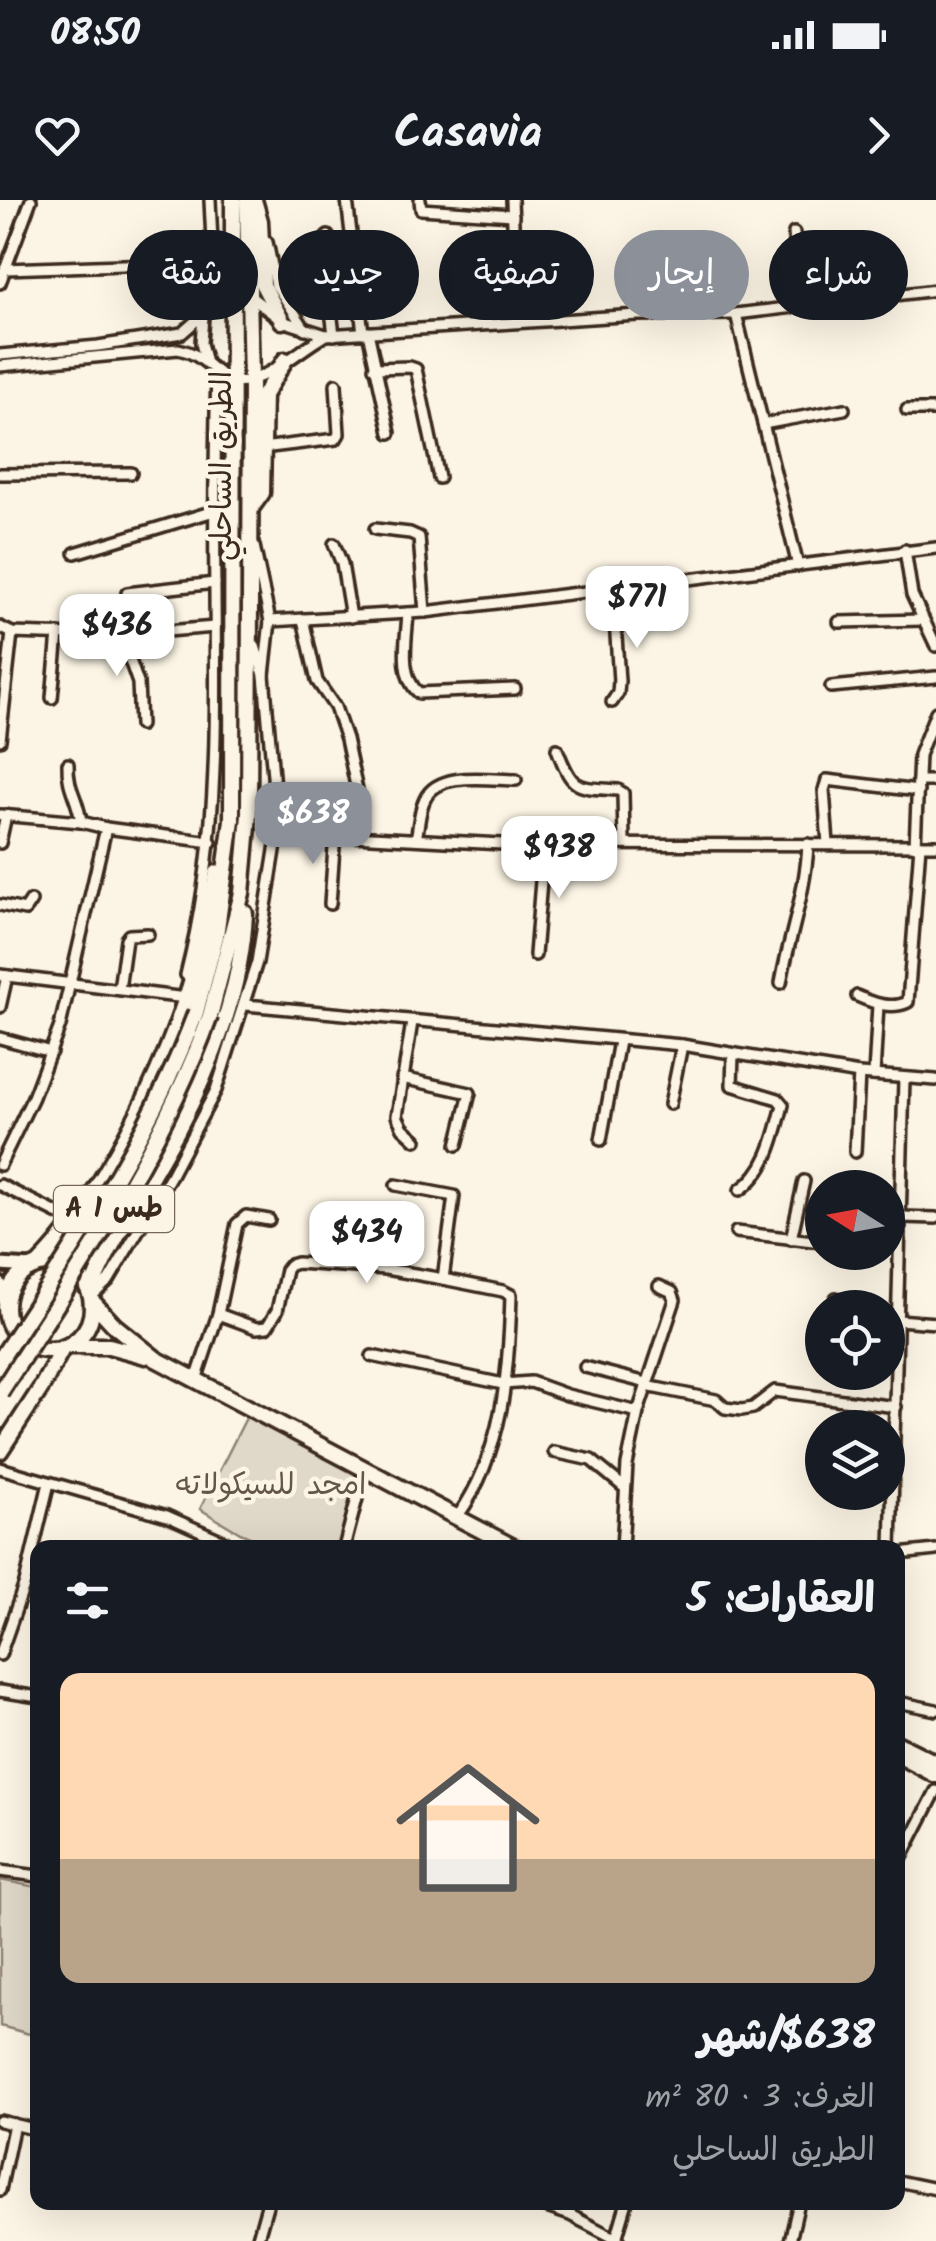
<!DOCTYPE html>
<html lang="ar">
<head>
<meta charset="utf-8">
<style>
  :root { --surface:#171b24; --page:#242831; --text:#f1f3f6; --muted:#9ea1a6; --line:#363941; --accent:#8c9099 }
  body { margin:0; font-family:Kalam,"Playpen Sans Arabic",sans-serif; background:var(--page); color:var(--text); direction:rtl; height:100vh; display:flex; flex-direction:column; font-size:38px; white-space:nowrap }
  * { box-sizing:border-box; margin:0 }
  p { font-size:32px; color:var(--muted) }
  .icon { flex:none; width:55px; height:55px; fill:none; stroke:currentColor; stroke-width:2; stroke-linecap:round; stroke-linejoin:round }
  .map { position:relative; flex:1; overflow:hidden; direction:ltr }
  .panel { position:absolute; left:30px; top:1340px; width:875px; height:670px; display:flex; flex-direction:column; background:var(--surface); border-radius:20px; box-shadow:0 10px 40px #0002; direction:rtl }
  .panel>* { flex:none }
  .banner { position:absolute; left:30px; top:30px; width:878px; height:90px; direction:rtl; display:flex; gap:20px }
  .needle { width:65px; rotate:281deg }
  .tools { position:absolute; left:805px; top:970px; display:grid; gap:20px }
  .tools a { display:grid; place-items:center; width:100px; height:100px; border-radius:50%; background:var(--surface); box-shadow:0 10px 40px #0002; font-size:50px }
  .price { position:absolute; translate:-50% -85px; padding:0 22px; border-radius:20px; background:#fff; color:#222; font-size:32px; line-height:65px; filter:drop-shadow(0 2px 5px #0008) }
  .price::after { content:''; position:absolute; left:50%; top:60px; width:30px; height:22px; margin-left:-15px; background:inherit; clip-path:polygon(0 0,100% 0,50% 100%) }
  .price.active { background:var(--accent); color:#fff }
  ul { padding:0; list-style:none }
  li { display:grid; align-content:center; gap:20px; height:530px; padding:0 30px }
  li+li { border-top:2px solid var(--line) }
  li span { display:grid; place-items:center; height:310px; border-radius:20px; color:#555 }
  li>.icon { margin-inline-start:auto }
  span .icon { width:180px; height:180px; fill:#fffc; stroke-width:1 }
  li b { font-size:42px }
  h2 { display:flex; justify-content:space-between; align-items:center; height:120px; padding:0 30px; font-size:42px }
  .chip { padding:0 35px; border-radius:45px; background:var(--surface); box-shadow:0 10px 40px #0002; font-size:35px; line-height:90px }
  .chip.active { background:var(--accent); color:#fff }
  .status { display:flex; justify-content:space-between; align-items:center; height:70px; padding:0 50px; background:var(--surface); direction:ltr }
  .status svg { height:28px; fill:currentColor }
  header { display:flex; justify-content:space-between; align-items:center; height:130px; padding:0 30px; background:var(--surface); font-size:45px; font-weight:600 }
  .map>svg:first-child { display:block }
  .green { fill:#e0d8c8; stroke:#8e8173; stroke-width:2.5 }
  .lines { fill:none; stroke-linecap:round; stroke-linejoin:round }
  .minor-casing { stroke:#3b2a1e; stroke-width:16 }
  .major-casing { stroke:#3b2a1e; stroke-width:19 }
  .highway-casing { stroke:#3b2a1e; stroke-width:21 }
  .minor { stroke:#fcf5e5; stroke-width:9 }
  .major { stroke:#fcf5e5; stroke-width:11 }
  .highway { stroke:#fcf5e5; stroke-width:14 }
  .highway-bridge-casing { stroke:#3b2a1e; stroke-width:21; stroke-linecap:butt }
  .highway-bridge { stroke:#fcf5e5; stroke-width:14 }
  .labels { text-anchor:middle; dominant-baseline:central; stroke-width:9; stroke-linejoin:round; paint-order:stroke }
  .shield { fill:#fcf5e5; stroke:#75675a; stroke-width:2.5 }
  .shield-label { font-size:28px; font-weight:bold; fill:#3b2a1e }
  .street-label { font-size:30px; fill:#3b2a1e; stroke:#fcf5e5 }
  .park-label { font-size:30px; fill:#645648; stroke:#fcf5e5 }
</style>
</head>
<body>
<div class="status"><b>08:50</b><svg viewBox="0 0 49 12"><path d="M0 12V9h3v3zM5 12V6h3v6zM10 12V3h3v9zM15 12V0h3v12zM26 1h20v11H26zM47 4h2v5h-2z"/></svg></div>
<header><svg class="icon" aria-label="forward" viewBox="0 0 24 24"><path d="M9 5l7 7-7 7"/></svg>Casavia<svg class="icon" aria-label="heart" viewBox="0 0 24 24"><path d="M12 20l-8-8c-3-5 5-10 8-4 3-6 11-1 8 4z"/></svg></header>
<div class="map">
<svg width="936" height="2041" viewBox="0 0 936 2041">
  <rect width="100%" height="100%" fill="#fcf5e5"/>
  <filter id="ink" filterUnits="userSpaceOnUse"><feTurbulence type="fractalNoise" baseFrequency=".01" numOctaves="2"/><feDisplacementMap in="SourceGraphic" scale="20" xChannelSelector="R" yChannelSelector="G"/><feConvolveMatrix kernelMatrix="1 2 1 2 8 2 1 2 1" color-interpolation-filters="sRGB"/></filter>
  <g filter="url(#ink)">
    <g class="green">
      <polygon points="249,1212 366,1278 342,1347 273,1347 240,1333 200,1309"/>
      <polygon points="0,1680 37,1687 37,1836 0,1826"/>
    </g>
    <g class="lines">
      <g class="minor-casing">
        <g id="minor">
          <polyline points="210,0 215,104"/>
          <polyline points="347,0 363,133"/>
          <polyline points="420,0 421,9 513,15"/>
          <polyline points="512,0 517,121"/>
          <polyline points="794,33 800,107"/>
          <polyline points="328,36 314,51 311,67 330,102 334,135"/>
          <polyline points="267,42 276,85 305,129"/>
          <polyline points="5,69 212,62"/>
          <polyline points="0,83 31,0"/>
          <polyline points="356,86 373,82 399,70 402,55"/>
          <polyline points="736,114 798,366"/>
          <polyline points="203,117 201,143 205,159"/>
          <polyline points="368,132 390,233"/>
          <polyline points="0,155 98,146 182,133 215,104 235,93 250,96 282,121 326,135 638,115 736,114 936,90"/>
          <path d="M0 166 178 149C200 153 208 167 226 178 254 195 300 148 326 135"/>
          <polyline points="374,168 410,167 416,169 439,278"/>
          <polyline points="907,210 936,210"/>
          <polyline points="763,224 844,209"/>
          <polyline points="262,248 336,239 339,234 336,184"/>
          <polyline points="0,274 131,273"/>
          <polyline points="375,329 410,333 419,337 425,412"/>
          <polyline points="334,344 342,364 351,417"/>
          <polyline points="254,346 270,421 264,475"/>
          <polyline points="905,350 912,395 936,446"/>
          <polyline points="75,353 214,311"/>
          <polyline points="127,393 215,383"/>
          <path d="M408 413C407 437 398 476 419 493L515 489"/>
          <polyline points="303,419 317,481 335,507 346,539 358,595 357,635"/>
          <polyline points="270,421 425,412 936,348"/>
          <polyline points="839,422 923,420"/>
          <polyline points="0,427 12,433 107,436 215,427"/>
          <polyline points="126,435 126,449 138,483 140,525"/>
          <polyline points="831,487 936,477"/>
          <polyline points="52,498 58,434"/>
          <polyline points="612,502 618,493 619,481 613,390"/>
          <polyline points="0,540 12,433"/>
          <path d="M557 549C573 591 575 587 618 590L623 593 624 642"/>
          <path d="M68 564C67 589 78 598 81 622"/>
          <polyline points="918,581 936,581"/>
          <polyline points="0,615 81,622 106,628 211,642"/>
          <polyline points="278,632 502,644 936,645"/>
          <path d="M416 639C419 627 419 610 425 599 439 570 490 580 516 580"/>
          <polyline points="0,643 6,615"/>
          <polyline points="828,644 824,590 827,580 918,591"/>
          <polyline points="915,646 919,555 936,512"/>
          <polyline points="330,704 335,633"/>
          <polyline points="0,705 25,710 31,701"/>
          <polyline points="535,755 544,644"/>
          <polyline points="0,775 186,798"/>
          <path d="M186 775C219 644 216 527 215 394 214 319 215 245 217 171"/>
          <path d="M781 783C789 736 806 692 808 644"/>
          <polyline points="119,789 126,739 129,735 148,734"/>
          <path d="M857 796C873 803 891 810 908 802L920 645"/>
          <polyline points="246,805 682,845 859,874 936,880"/>
          <polyline points="0,807 7,776"/>
          <polyline points="412,822 397,916 403,928 416,940"/>
          <polyline points="0,838 51,852"/>
          <path d="M733 854 732 885 778 899 783 905C775 936 768 971 740 990"/>
          <polyline points="874,875 878,805"/>
          <polyline points="402,878 470,893 457,945"/>
          <polyline points="670,904 682,845"/>
          <polyline points="601,940 619,841"/>
          <polyline points="855,952 859,874"/>
          <polyline points="0,965 33,897 60,826 106,628"/>
          <polyline points="0,985 75,1022"/>
          <path d="M396 985 454 996 443 1079 503 1091 511 1095C509 1171 503 1253 458 1316"/>
          <polyline points="902,1017 936,1018"/>
          <polyline points="736,1032 822,1042"/>
          <polyline points="791,1039 804,981"/>
          <polyline points="91,1097 109,1080 170,977 216,890 257,762 278,632 264,475 255,446"/>
          <polyline points="836,1098 837,1108"/>
          <polyline points="218,1114 256,1128 267,1127 277,1111 286,1070 290,1065 297,1063 386,1069 443,1079"/>
          <polyline points="898,1120 936,1123"/>
          <polyline points="372,1156 503,1184 531,1182 567,1195 638,1212"/>
          <polyline points="585,1167 647,1183"/>
          <polyline points="196,1180 218,1114 237,1024 246,1016 269,1020"/>
          <polyline points="646,1186 716,1200 725,1208 742,1210 753,1208 775,1191 896,1207"/>
          <polyline points="554,1252 591,1260 625,1288"/>
          <polyline points="0,1268 167,1316 239,1348"/>
          <polyline points="344,1348 365,1268"/>
          <polyline points="622,1348 627,1265 638,1212 675,1100 672,1092 659,1086"/>
          <polyline points="891,1348 904,879"/>
          <polyline points="898,1354 936,1350"/>
          <polyline points="0,1455 25,1383 49,1283"/>
          <polyline points="0,1491 38,1497"/>
          <polyline points="898,1502 936,1510"/>
          <polyline points="898,1665 936,1591"/>
          <polyline points="0,1671 38,1676"/>
          <polyline points="0,1921 38,1930"/>
          <polyline points="898,1981 936,1989"/>
          <polyline points="0,1990 14,1924"/>
          <polyline points="531,2002 570,2015 620,2041"/>
          <polyline points="616,2039 627,2002"/>
          <polyline points="257,2041 268,2002"/>
          <polyline points="790,2041 799,2002"/>
        </g>
      </g>
      <g class="major-casing">
        <g id="major">
          <polyline points="0,1065 32,1067"/>
          <polyline points="0,1084 6,1103"/>
        </g>
      </g>
      <g class="highway-casing">
        <g id="highway">
          <polyline points="254,0 260,21 263,85 282,121"/>
          <polyline points="252,307 262,293 264,195 285,160"/>
          <polyline points="196,812 216,736 232,620 233,0"/>
          <polyline points="210,816 242,693 249,615 251,181 247,0"/>
          <circle cx="49" cy="1107" r="43"/>
          <path d="M38 1065C66 1037 85 1007 105 973 161 880 199 781 217 673"/>
          <path d="M90 1092C113 1035 148 985 177 931 212 866 242 787 245 713"/>
          <polyline points="92,1101 115,1126 156,1159 515,1348"/>
          <polyline points="69,1146 109,1146 146,1156"/>
          <polyline points="0,1251 41,1188 62,1149"/>
          <polyline points="898,1544 936,1563"/>
          <polyline points="898,1555 936,1575"/>
        </g>
      </g>
      <use href="#minor" class="minor"/>
      <use href="#major" class="major"/>
      <use href="#highway" class="highway"/>
      <g class="highway-bridge-casing">
        <g id="highway-bridge">
          <path d="M0 1160C72 1049 150 937 196 812"/>
          <path d="M0 1193C77 1072 161 952 210 816"/>
        </g>
      </g>
      <use href="#highway-bridge" class="highway-bridge"/>
    </g>
  </g>
  <g class="labels">
    <rect class="shield" x="54" y="986" width="120" height="46" rx="8"/>
    <g class="shield-label">
      <text x="114" y="1009">A 1 طس</text>
    </g>
    <g class="street-label">
      <text transform="translate(223 266) rotate(-90)">الطريق الساحلي</text>
    </g>
    <g class="park-label">
      <text x="271" y="1286">امجد للسيكولاته</text>
    </g>
  </g>
</svg>
<div class="tools">
<a><svg class="needle" viewBox="-14 -14 28 28"><path d="M0-13l5 13h-10z" fill="#e53935"/><path d="M0 13l5-13h-10z" fill="#9ea1a6"/></svg></a>
<a><svg class="icon" aria-label="locate" viewBox="0 0 24 24"><circle cx="12" cy="12" r="6"/><path d="M12 2v4M12 18v4M2 12h4M18 12h4"/></svg></a>
<a><svg class="icon" aria-label="layers" viewBox="0 0 24 24"><path d="M12 4l9 5-9 5-9-5zM3 14l9 5 9-5"/></svg></a>
</div>
<b class="price" style="left:637px;top:451px">$771</b>
<b class="price" style="left:117px;top:479px">$436</b>
<b class="price active" style="left:313px;top:667px">$638</b>
<b class="price" style="left:559px;top:701px">$938</b>
<b class="price" style="left:367px;top:1086px">$434</b>
<div class="banner">
<a class="chip">شراء</a>
<a class="chip active">إيجار</a>
<a class="chip">تصفية</a>
<a class="chip">جديد</a>
<a class="chip">شقة</a>
</div>
<section class="panel">
<h2>العقارات: 5<svg class="icon" aria-label="filters" viewBox="0 0 24 24"><path d="M4 7h16M4 17h16"/><circle cx="9" cy="7" r="2"/><circle cx="15" cy="17" r="2"/></svg></h2>
<ul>
<li><span style="background:linear-gradient(#ffd9b3 60%,#b9a48a 0)"><svg class="icon" aria-label="home" viewBox="0 0 24 24"><path d="M3 11l9-7 9 7M6 9v11h12V9"/></svg></span><div><b>$638/شهر</b><p>الغرف: 3 · 80 m²</p><p>الطريق الساحلي</p></div></li>
</ul>
</section>
</div>
</body>
</html>
